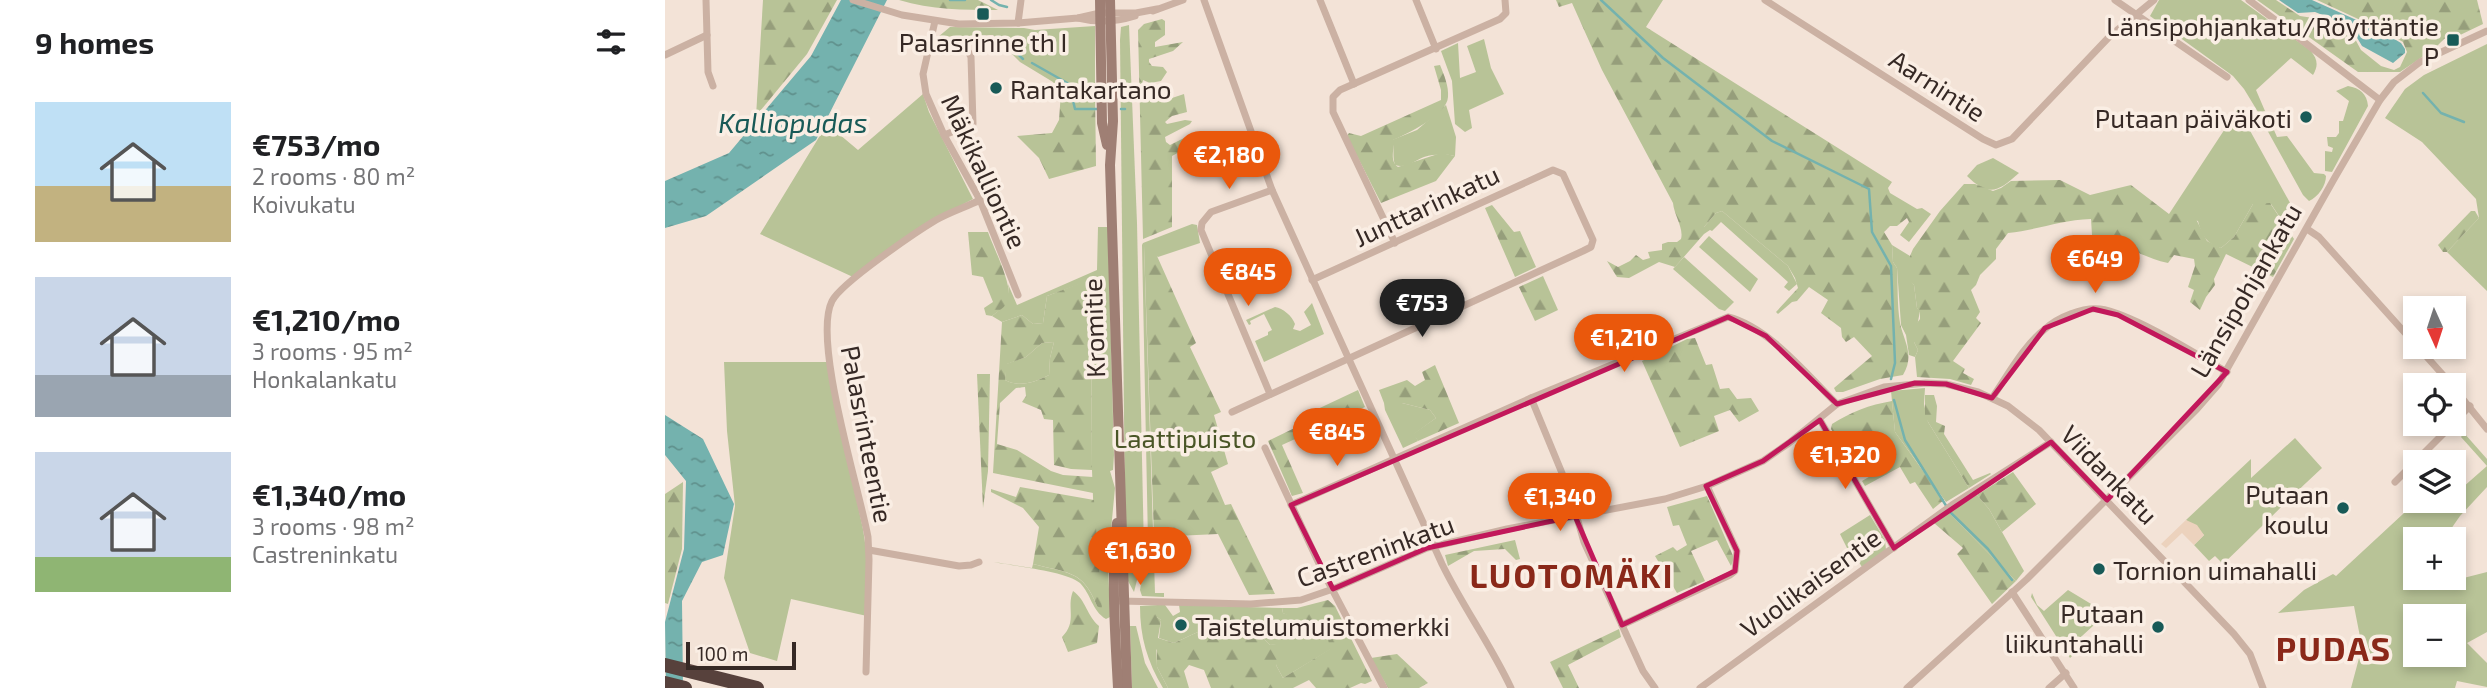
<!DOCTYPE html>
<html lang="en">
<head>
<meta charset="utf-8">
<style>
  :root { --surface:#fff; --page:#f2f2f2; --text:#202124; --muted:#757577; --accent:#ea580c }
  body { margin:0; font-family:"Exo 2",sans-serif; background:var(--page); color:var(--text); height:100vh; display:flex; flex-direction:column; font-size:26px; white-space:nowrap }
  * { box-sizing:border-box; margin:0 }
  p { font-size:23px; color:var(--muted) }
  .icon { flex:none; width:38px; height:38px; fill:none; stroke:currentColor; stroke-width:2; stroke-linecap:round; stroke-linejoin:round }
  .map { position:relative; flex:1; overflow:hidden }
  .drawer { display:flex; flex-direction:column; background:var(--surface); width:665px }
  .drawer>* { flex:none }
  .needle { width:46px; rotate:177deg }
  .tools { position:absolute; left:1738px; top:296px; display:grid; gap:14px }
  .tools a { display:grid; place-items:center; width:63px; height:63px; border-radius:0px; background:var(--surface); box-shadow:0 4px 10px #0003; font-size:35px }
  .scale { position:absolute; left:21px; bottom:18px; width:110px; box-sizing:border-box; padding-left:7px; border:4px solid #362925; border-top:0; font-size:19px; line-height:24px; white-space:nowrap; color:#362925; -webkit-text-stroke:5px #faeee4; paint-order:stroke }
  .price { position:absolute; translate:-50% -60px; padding:0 16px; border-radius:24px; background:var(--accent); color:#fff; font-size:23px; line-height:46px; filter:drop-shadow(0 2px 4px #0008) }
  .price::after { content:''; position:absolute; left:50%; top:42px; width:21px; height:16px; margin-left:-10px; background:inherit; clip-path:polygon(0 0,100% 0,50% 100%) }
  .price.selected { background:#222; color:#fff }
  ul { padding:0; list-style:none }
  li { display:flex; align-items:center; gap:21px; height:175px; padding:0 35px }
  li span { display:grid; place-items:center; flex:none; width:196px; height:140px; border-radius:0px; color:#555 }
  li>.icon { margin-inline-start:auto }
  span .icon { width:84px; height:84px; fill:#fffc; stroke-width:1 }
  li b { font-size:30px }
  h2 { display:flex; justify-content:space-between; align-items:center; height:84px; padding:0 35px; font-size:30px }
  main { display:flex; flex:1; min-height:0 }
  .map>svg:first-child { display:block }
  .green { fill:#b8c397; fill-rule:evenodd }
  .forest { fill:url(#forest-firs); fill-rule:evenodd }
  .plaza { fill:#ecd2bd }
  .water { fill:url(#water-ripples) }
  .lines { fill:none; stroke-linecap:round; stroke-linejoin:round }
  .stream { stroke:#74b2ae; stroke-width:2.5 }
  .street { stroke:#cbb1a3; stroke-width:7 }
  .secondary { stroke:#9f7f74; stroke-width:10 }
  .highway { stroke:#57413c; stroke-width:14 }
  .marked { fill:none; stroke:#c2185b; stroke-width:5; stroke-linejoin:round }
  .poi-dot { fill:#185a57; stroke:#faeee4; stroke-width:2.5 }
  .labels { text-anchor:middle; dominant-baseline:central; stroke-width:7; stroke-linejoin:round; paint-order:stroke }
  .poi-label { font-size:26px; fill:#362925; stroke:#faeee4; text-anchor:end }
  .street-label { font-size:26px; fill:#362925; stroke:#faeee4 }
  .park-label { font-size:26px; fill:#4a5627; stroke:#faeee4 }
  .water-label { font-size:28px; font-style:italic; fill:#185a57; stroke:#faeee4 }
  .district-label { font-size:33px; font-weight:bold; letter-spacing:2px; fill:#8a2819; stroke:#faeee4 }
</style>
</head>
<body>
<main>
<section class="drawer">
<h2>9 homes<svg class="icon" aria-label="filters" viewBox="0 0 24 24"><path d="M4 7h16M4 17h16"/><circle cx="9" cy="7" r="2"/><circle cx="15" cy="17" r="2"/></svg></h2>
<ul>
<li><span style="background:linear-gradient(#bfe0f5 60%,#c2b280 0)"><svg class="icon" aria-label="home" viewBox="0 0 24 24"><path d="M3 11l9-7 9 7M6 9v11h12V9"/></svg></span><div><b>€753/mo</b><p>2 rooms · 80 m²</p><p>Koivukatu</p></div></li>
<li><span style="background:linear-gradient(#c9d6e8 70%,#9aa5b1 0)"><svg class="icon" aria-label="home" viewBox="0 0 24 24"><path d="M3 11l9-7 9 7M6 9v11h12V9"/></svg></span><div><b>€1,210/mo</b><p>3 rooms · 95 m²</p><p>Honkalankatu</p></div></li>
<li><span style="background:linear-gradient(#c9d6e8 75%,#8fb573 0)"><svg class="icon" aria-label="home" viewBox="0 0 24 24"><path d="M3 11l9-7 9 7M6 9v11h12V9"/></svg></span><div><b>€1,340/mo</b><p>3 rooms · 98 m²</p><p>Castreninkatu</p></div></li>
</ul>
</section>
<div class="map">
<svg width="1822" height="688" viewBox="0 0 1822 688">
  <defs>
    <pattern id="forest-firs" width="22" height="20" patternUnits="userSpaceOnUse" patternTransform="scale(1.75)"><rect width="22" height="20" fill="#b8c397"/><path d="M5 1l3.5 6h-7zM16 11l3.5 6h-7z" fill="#969e7b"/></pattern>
    <pattern id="water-ripples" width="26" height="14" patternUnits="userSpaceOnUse" patternTransform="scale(1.75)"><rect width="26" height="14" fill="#74b2ae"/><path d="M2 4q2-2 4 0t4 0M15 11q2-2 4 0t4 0" fill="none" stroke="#60918d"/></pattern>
  </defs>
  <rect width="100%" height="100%" fill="#f3e3d7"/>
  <g class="green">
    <path d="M1494 0H1576L1646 51C1652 59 1654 65 1648 75L1626 58 1591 90 1600 111 1593 112 1579 89 1568 76 1485 16Z"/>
    <polygon points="464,25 472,223 479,552 469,592 463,581 460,510 455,40 456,27"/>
    <polygon points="430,26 430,90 409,86 396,92 388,82 355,62 328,35 273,37 285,27 359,28 370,30"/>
    <polygon points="819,39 826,68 839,94 804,110 807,128 800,132 790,124 787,81 776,51 793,43 795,78 811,72 802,46"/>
    <polygon points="1822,44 1822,291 1782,252 1814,218 1811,199 1757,142 1720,118 1740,89 1759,75"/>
    <path d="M1683 86C1695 88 1702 94 1703 106L1667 172 1660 171V151L1667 152 1668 148 1663 146 1662 137H1671L1674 133V121H1678L1684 101 1671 91Z"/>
    <polygon points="258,94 264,112 308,199 272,218 188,277 95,234 162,124 193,150"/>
    <path d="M781 105 791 137 790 156C779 154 770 154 759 157 749 161 741 169 730 165 727 155 730 150 727 140L752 130Z"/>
    <path d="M1573 109 1634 219 1626 234 1606 204H1588L1569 237 1556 248C1542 245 1536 234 1533 221L1504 214Z"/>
    <path d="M1602 114 1612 137 1622 136 1649 173 1659 174 1661 176C1661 186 1653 197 1644 201L1638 195 1596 119 1597 116Z"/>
    <path d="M1328 158 1354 173C1334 191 1324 198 1302 176L1312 165Z"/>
    <polygon points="1057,211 1123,266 1132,284 1124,291 1119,287 1123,282 1056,222 1047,231 1045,230 1039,234 1039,227 1051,213"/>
    <polygon points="527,224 532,225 535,243 493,257 479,246 490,593 499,593 499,597 477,596 475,590 483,542 477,245 478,243"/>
    <path d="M433 227H443L449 455 448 470 445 471 450 488 443 561 445 617 441 619C427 611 426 594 415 583 401 571 348 566 329 562L367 568 368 564C402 573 418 570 432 606L427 470 426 280 382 296 378 323 368 324 357 315 337 322 327 316C340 306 346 301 343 284L352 305 432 270Z"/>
    <polygon points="1044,236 1093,279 1085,292 1034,247"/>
    <polygon points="1227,245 1245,256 1245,281 1249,285 1252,308 1255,311 1249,342 1253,350 1250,357 1244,355 1241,335 1236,325 1232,268 1228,262"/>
    <polygon points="1019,257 1069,302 1060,311 1054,309 1008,269"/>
    <path d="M647 303 659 334 599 362 590 341 603 335V332L607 330 599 314 585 321 586 324 584 325 581 320 610 307C618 308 627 316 630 324L628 329 635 331 646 325 639 312Z"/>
    <path d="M389 342 385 358 384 375C370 382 355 388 340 380L341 364 361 357 377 343Z"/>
    <polygon points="59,362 162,362 198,529 202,556 202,616 126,599 112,661 85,653 59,578 70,506 62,431"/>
    <polygon points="1260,388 1259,404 1263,422 1304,488 1281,502 1230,432 1226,391"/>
    <polygon points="719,403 737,403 765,410 771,418 749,434 753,441 738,448 720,410"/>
    <path d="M1799 433 1822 459V487L1795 516 1779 539H1750V578H1777L1779 583 1822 572V632L1802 643 1822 663V687L1792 681 1790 688H1686L1697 647 1689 606 1613 613 1639 590 1668 574 1671 576 1752 501H1771L1776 506 1782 501 1788 500 1789 495 1822 466 1796 437ZM1750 616H1788V654H1750Z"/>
    <path d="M1630 438 1657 468C1623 499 1592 532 1558 564L1550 556 1544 561 1529 545 1539 535 1521 520 1586 459V478Z"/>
    <polygon points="1312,495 1324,509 1359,571 1351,581 1284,513"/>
    <polygon points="1205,515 1220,540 1221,550 1197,567 1187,551 1184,552 1175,534"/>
    <polygon points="1403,590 1446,616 1445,619 1440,615 1406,646 1411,652 1405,658 1366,597 1367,593 1372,605 1379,611"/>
    <path d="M493 605H500L508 616 515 612 514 605 617 608 618 613 666 630V649L618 678 611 665 617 644 605 645 599 639 595 613H561L548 625 509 643 494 638 496 620 492 617 490 607 492 667 503 688H498C482 661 475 637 475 606Z"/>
    <polygon points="465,626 471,626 480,663 493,688 467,688"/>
  </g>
  <g class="forest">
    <polygon points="98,0 172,0 142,54 91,116"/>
    <path d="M234 0H313L333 10C299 10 266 10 234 0Z"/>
    <path d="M891 0H998L981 27 1227 182 1223 188 1225 193 1252 209 1257 208 1266 214 1244 242 1235 235 1244 222 1242 218 1232 226H1225L1219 232 1227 245 1228 262 1232 268C1233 286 1232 304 1235 323 1239 342 1250 355 1238 375L1215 379 1178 392H1171L1169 388 1207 356 1189 337 1181 342 1177 337 1176 328 1156 313 1163 300 1144 287 1132 301 1127 302 1113 314 1111 312 1133 288 1130 278 1123 266 1057 211 1051 213 1039 227V234L1010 267 994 262 964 278 952 277 942 261 953 267 965 261 971 255 978 260 985 258 983 252 997 250V244L1003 242H1012L1016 239C1019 228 1009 215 1008 203L937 70 907 3 894 7Z"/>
    <polygon points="1592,0 1611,0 1635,16 1655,19 1689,37 1696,50 1716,66 1729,70 1735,67 1742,52 1738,42 1717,30 1652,0 1812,0 1818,24 1793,36 1779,39 1769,49 1735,72 1693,72"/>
    <polygon points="497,19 500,21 500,35 490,42 490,47 518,42 508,51 484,59 484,62 487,66 498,67 502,72 496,81 485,83 478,80 477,85 480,88 493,88 494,95 501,100 519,94 522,112 507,116 500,122 502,124 520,120 527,121 525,124 500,137 501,142 505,145 519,138 530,139 533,142 507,156 507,227 478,239 473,30 479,24"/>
    <path d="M775 65C779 75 784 86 783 97 782 115 742 134 728 140 730 150 724 160 733 167L776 153 790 156 771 181 716 203 682 136 684 133 696 136 776 100V90L769 66Z"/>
    <polygon points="409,86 430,90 431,166 384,179 374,158 352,136 387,133 394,120 396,92"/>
    <path d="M1395 180 1425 195 1466 185 1504 214 1528 213 1542 241 1556 248 1569 237 1588 204 1605 203 1629 239 1608 277 1561 254 1549 279 1550 285 1541 297 1535 310 1525 302 1529 290 1523 287 1530 266 1529 259 1509 255 1503 263C1488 260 1478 254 1465 250 1455 247 1446 249 1436 245L1433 237 1427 235 1426 219C1395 220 1373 230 1343 233L1331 249V259L1315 275 1311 285 1306 290 1315 312 1311 318 1316 323 1288 361 1300 369 1298 373 1309 379 1306 385 1285 379 1252 377 1250 357 1253 350 1249 342 1248 328 1255 319V312L1252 308 1249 285 1245 282V256L1248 249 1275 211 1299 184H1310L1328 191 1336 188 1346 181Z"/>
    <polygon points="827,205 849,232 855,231 871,267 850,277 820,208"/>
    <polygon points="1806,211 1810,211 1814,218 1782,252 1778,252 1773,245"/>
    <path d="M303 232H323C328 247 349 287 343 301 340 308 333 311 327 316L321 315 319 308 328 302 318 277 307 275Z"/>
    <polygon points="489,242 492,256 531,343 525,347 556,412 549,415 563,464 546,472 560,505 566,504 610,594 584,595 553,534 489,537 479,246"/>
    <polygon points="878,276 893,310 870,321 854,287"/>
    <path d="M426 279 427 470 406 469 389 465 388 420 379 419 376 410 357 402 361 396 360 387 351 388 335 403 332 444 352 450 386 471 398 475 428 477V493L328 473 337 322 357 315 368 324 378 323 382 296ZM389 342 385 358 384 375C370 382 355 388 340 380L342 364 361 357 377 343Z"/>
    <polygon points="1030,338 1041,365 1047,364 1055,389 1064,388 1072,399 1086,398 1094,411 1074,422 1065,410 1049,416 1054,431 1015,447 977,361 1022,339"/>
    <polygon points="770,365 794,423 753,441 748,434 771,418 765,410 737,403 719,403 714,390 742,380 750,386 760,380 757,372"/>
    <polygon points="312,374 325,374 323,471 318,508"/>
    <polygon points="693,390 700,407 617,445 638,493 627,496 603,441 644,421 642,414"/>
    <polygon points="1260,395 1269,395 1272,406 1271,422 1280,426 1279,434 1308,480 1325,473 1326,474 1304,488 1263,422 1260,416"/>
    <path d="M1227 401 1230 432 1279 500 1268 509 1250 482 1245 484 1235 467 1200 486 1197 481 1219 468 1213 457 1219 451 1212 442 1181 453 1166 429 1167 424C1186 412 1204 405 1227 401Z"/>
    <polygon points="1348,472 1371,504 1337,532 1324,509 1312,495"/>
    <polygon points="18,482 17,549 3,604 0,603 0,494"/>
    <path d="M355 487 429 500 437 609 432 606C418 570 403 573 368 564L374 527 358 508 326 492V489L351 497Z"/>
    <polygon points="1042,496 1069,558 1066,566 1052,540 1026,551 1040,581 1012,593 990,556 1008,547 1012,551 1022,545 1014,525 1008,526 1002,507"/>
    <polygon points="1284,513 1351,581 1327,604 1292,554 1298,548 1269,523"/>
    <polygon points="850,540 855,559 851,560 840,549 809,551 783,566 780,555"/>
    <path d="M408 591C421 600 422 616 434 626L432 643 403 652 397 637C413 621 401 608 408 591Z"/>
    <path d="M663 600 670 606 707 681 700 684 696 683 685 688H651L644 680 628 688H546L539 670 524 665 519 671 524 688H503L492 667V650C480 640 482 622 486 609L490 607 492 608V617L496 620 493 638 509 643 548 625 551 611 561 613H596C595 622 599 629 599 639L605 645 617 643 618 658 611 665 618 678 665 649 663 639 666 631 658 634 618 613 617 608H632Z"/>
    <polygon points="954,629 956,637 903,665 914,688 898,688 885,662"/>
    <polygon points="732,654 763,683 754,688 723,688 706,658"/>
  </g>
  <polygon class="plaza" points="1521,520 1532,525 1539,535 1529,545 1517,533 1501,548 1496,544"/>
  <g class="water">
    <polygon points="176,0 222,0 151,140 41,216 0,228 0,181 64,153 146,56"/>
    <polygon points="1614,0 1647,0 1716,31 1736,43 1740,49 1740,53 1728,63 1697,46 1691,36 1660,16 1650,12 1633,13"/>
    <polygon points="0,415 38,439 69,504 58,555 37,562 17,601 18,688 1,688 0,622 19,549 21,481 0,455"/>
  </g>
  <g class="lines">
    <g class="stream">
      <polyline points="285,0 300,0"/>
      <polyline points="326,0 334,5 342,7"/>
      <polyline points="936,0 998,58 1107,141 1204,189 1207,232 1226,266 1230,363 1226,379"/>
      <polyline points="335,37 358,59"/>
      <polyline points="367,63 404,84 410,109 433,109"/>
      <polyline points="1758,93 1776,113 1799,122"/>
      <polyline points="456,109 460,109"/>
      <polyline points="1229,400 1240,440 1285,512 1323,549 1347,580"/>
    </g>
    <g class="street">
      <polyline points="41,0 43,72 48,86"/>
      <polyline points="188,0 237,15 294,24 353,23 413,18 435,13 471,13 492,9"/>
      <path d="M539 0 607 190 777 564C798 607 826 645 846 688"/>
      <polyline points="655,0 689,84"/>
      <polyline points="751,0 771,49"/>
      <polyline points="1100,0 1318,139 1331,145 1347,139 1445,36 1489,0"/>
      <polyline points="1450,0 1562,77"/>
      <polyline points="1584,0 1715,100"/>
      <polyline points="488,11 518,0"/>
      <path d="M413 18C433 23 451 22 470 16"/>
      <polyline points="270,21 258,74 261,94 279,135 315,200 353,295"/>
      <polyline points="353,23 356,0"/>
      <path d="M266 40C283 42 299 39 306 57L308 124 279 135"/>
      <polyline points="0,55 42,35"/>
      <polyline points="1642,229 1654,237 1750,344"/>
      <polyline points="730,243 668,112 668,97 675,90 835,19 841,13 840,0"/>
      <polyline points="1752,346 1787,385"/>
      <polyline points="1788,387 1822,429"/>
      <polyline points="605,394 536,230 537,223 546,212 607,190"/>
      <polyline points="866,398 904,490 919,542 978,671 990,688"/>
      <path d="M1327 398C1343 375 1358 346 1380 329 1393 317 1418 307 1435 309 1466 313 1533 355 1562 372"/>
      <polyline points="567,412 918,251 926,247 928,240 898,174 888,170 647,280"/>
      <polyline points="1155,420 1229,548"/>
      <polyline points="1788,423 1805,406"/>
      <polyline points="600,448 657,570 719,688"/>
      <polyline points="1750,462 1788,424"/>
      <polyline points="1730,482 1750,462"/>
      <path d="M626 505 866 398 1063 317C1104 327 1142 375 1172 404"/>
      <polyline points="204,550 294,566 306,565 314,562"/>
      <polyline points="1347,592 1409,688"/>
      <polyline points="455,601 586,604 636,600 668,589 762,548 842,529 1000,499 1042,486 1098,461 1124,443 1172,404 1219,387 1261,383 1281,384 1313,392 1343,406 1374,430 1569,634 1585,654 1598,688"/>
      <polyline points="957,625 1065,575 1070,571 1072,551 1042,486"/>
      <path d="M201 672 204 560 203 537C194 488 147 340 167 301 176 283 251 232 271 220 285 212 301 207 315 200"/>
      <polyline points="1035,688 1287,505 1386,442"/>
      <polyline points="1242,688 1362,579 1532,409 1553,385 1669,179 1715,100 1729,82 1755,62 1822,31"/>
      <polyline points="1384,688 1401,673"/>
    </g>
    <g class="secondary">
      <polyline points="435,0 437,123 442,145"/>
      <polyline points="445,0 448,121 445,165 462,688"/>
      <path d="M452 523C446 578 450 632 453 688"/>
    </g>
    <g class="highway">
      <polyline points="0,665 92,688"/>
      <polyline points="0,683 20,688"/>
    </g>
  </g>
  <path class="marked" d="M1428 309 1453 315 1562 372 1442 500 1386 442 1229 548 1155 420 1098 461 1041 486 1072 551 1070 571 957 625 910 516 762 548 668 589 626 505 1063 317 1101 336 1172 404 1250 383 1281 384 1327 398 1380 328Z"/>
  <g class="poi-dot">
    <rect x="311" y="7" width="14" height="14" rx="3.5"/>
    <rect x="1781" y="33" width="14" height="14" rx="3.5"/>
    <circle cx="331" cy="88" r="7"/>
    <circle cx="1641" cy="117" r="7"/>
    <circle cx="1678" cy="508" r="7"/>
    <circle cx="1434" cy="569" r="7"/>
    <circle cx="516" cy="625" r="7"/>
    <circle cx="1493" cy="627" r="7"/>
  </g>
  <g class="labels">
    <g class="poi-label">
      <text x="1774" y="25">Länsipohjankatu/Röyttäntie<tspan x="1774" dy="30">P</tspan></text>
      <text x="318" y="41" text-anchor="middle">Palasrinne th I</text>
      <text x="345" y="88" text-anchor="start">Rantakartano</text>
      <text x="1627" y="117">Putaan päiväkoti</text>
      <text x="1664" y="493">Putaan<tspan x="1664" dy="30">koulu</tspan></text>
      <text x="1448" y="569" text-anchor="start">Tornion uimahalli</text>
      <text x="1479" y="612">Putaan<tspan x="1479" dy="30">liikuntahalli</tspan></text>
      <text x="530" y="625" text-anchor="start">Taistelumuistomerkki</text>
    </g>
    <g class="street-label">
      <text transform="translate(1273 85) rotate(33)">Aarnintie</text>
      <text transform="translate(320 171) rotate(65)">Mäkikalliontie</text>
      <text transform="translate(761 205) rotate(-25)">Junttarinkatu</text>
      <text transform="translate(1580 290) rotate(-60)">Länsipohjankatu</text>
      <text transform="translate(428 328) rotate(-92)">Kromitie</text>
      <text transform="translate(203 434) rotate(79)">Palasrinteentie</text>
      <text transform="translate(1445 474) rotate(46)">Viidankatu</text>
      <text transform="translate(710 550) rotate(-20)">Castreninkatu</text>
      <text transform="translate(1145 582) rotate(-36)">Vuolikaisentie</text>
    </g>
    <g class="park-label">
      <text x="520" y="437">Laattipuisto</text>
    </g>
    <g class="water-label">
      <text x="128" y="122">Kalliopudas</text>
    </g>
    <g class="district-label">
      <text x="907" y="575">LUOTOMÄKI</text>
      <text x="1669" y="648">PUDAS</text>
    </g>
  </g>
</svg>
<div class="tools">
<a><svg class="needle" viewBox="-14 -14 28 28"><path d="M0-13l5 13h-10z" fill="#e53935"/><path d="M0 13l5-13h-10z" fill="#757577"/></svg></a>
<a><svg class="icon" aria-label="locate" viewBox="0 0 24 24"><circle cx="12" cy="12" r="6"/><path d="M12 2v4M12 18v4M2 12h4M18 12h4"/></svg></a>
<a><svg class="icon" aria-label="layers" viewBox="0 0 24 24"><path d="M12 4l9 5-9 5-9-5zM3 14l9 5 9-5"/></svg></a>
<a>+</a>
<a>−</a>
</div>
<div class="scale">100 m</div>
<b class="price" style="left:564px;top:191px">€2,180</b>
<b class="price" style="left:1430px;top:295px">€649</b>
<b class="price" style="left:583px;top:308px">€845</b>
<b class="price selected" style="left:757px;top:339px">€753</b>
<b class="price" style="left:959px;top:374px">€1,210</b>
<b class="price" style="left:672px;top:468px">€845</b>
<b class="price" style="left:1180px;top:491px">€1,320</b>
<b class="price" style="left:895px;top:533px">€1,340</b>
<b class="price" style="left:475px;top:587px">€1,630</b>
</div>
</main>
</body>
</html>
